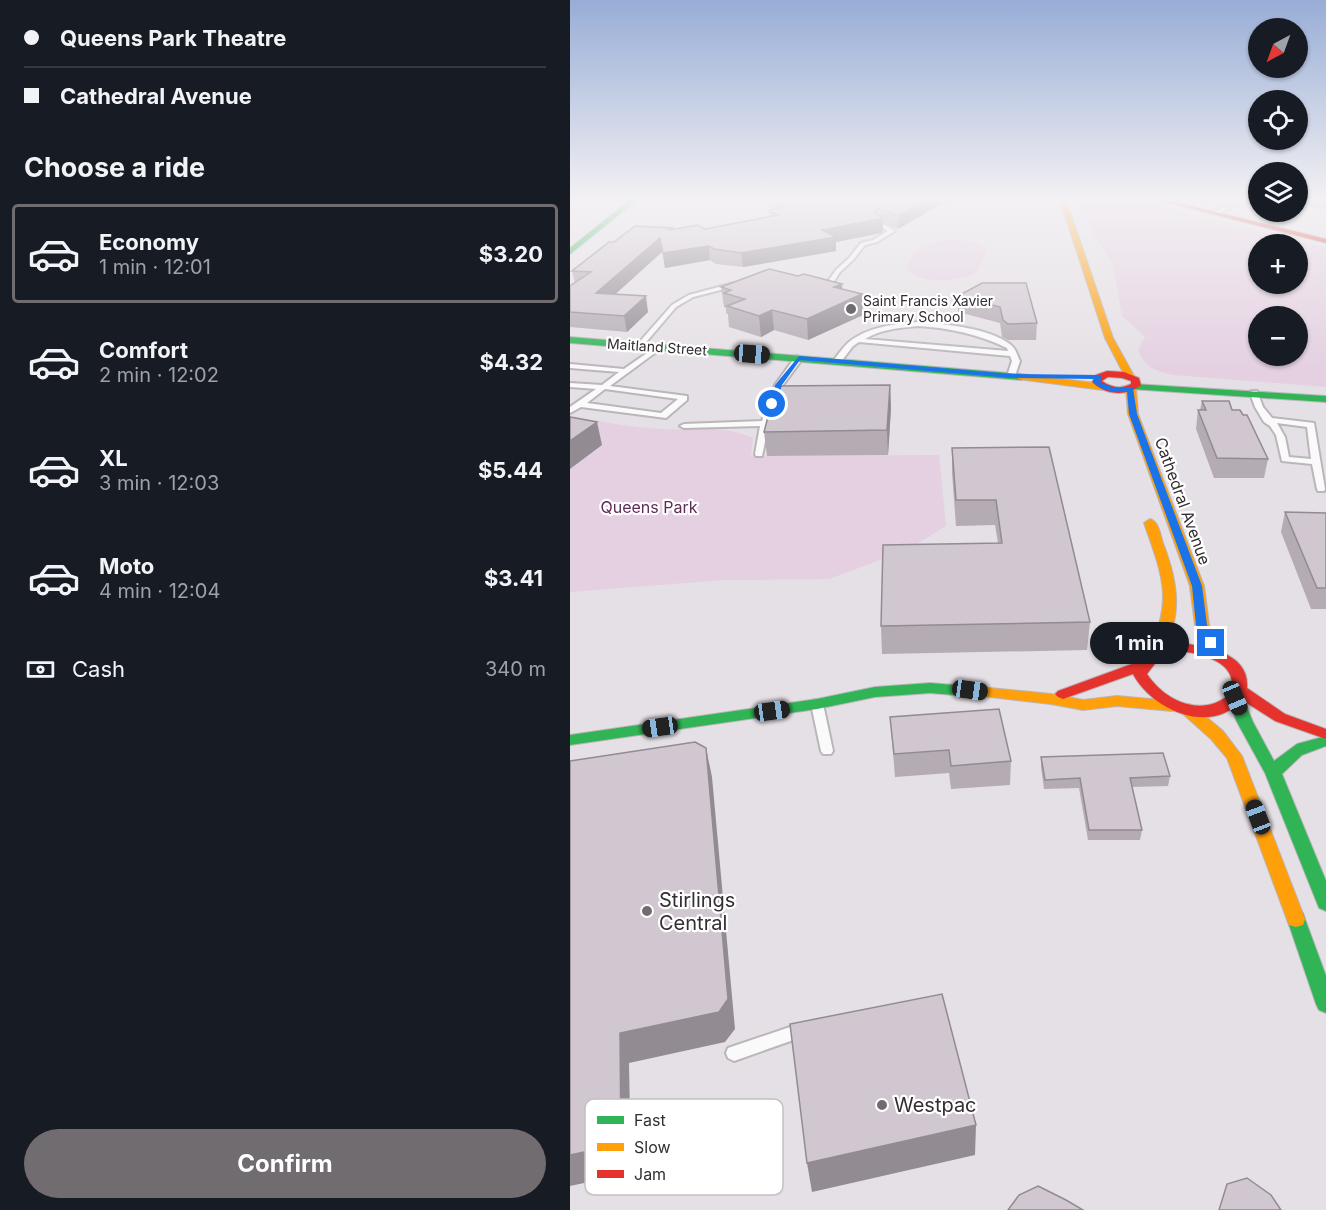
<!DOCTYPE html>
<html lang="en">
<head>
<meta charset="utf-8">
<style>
  :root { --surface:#171b24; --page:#20242c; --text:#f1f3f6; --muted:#9ea1a6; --line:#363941; --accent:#716c70 }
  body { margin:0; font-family:Inter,sans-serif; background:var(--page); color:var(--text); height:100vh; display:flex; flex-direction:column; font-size:22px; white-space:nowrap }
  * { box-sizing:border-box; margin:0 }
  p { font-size:20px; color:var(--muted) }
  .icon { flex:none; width:33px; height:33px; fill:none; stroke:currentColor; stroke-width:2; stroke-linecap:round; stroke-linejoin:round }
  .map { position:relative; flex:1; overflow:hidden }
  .drawer { display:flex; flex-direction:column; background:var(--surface); width:570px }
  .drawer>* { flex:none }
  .hud { display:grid; align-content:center; height:132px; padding:0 24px; background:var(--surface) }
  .needle { width:39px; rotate:221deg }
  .buttons { position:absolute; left:678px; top:18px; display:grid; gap:12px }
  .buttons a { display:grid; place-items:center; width:60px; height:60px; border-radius:50%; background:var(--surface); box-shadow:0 2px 4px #0004; font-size:30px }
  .end { position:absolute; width:27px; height:27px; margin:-14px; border:8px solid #1a73e8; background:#fff; box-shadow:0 0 0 3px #fff }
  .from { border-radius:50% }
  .bubble { position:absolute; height:42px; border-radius:21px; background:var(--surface); box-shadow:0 2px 4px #0004; font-size:20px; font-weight:700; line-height:42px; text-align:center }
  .car { position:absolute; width:18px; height:36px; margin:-18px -9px; border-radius:8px; box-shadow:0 0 4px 2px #0007; background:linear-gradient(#222 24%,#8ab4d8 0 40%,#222 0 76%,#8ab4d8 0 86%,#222 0) }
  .hud b { display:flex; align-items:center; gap:21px; height:57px; font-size:22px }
  .hud b+b { border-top:2px solid var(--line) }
  .hud i { width:15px; height:15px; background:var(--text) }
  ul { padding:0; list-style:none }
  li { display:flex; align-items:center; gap:18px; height:99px; margin:0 12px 9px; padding:0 12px; border:3px solid transparent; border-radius:6px }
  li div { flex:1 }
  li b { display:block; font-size:22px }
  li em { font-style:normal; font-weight:700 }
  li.on { border-color:var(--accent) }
  li>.icon { width:54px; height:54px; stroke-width:1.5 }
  h2 { padding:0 24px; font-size:27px; line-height:72px }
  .pay { display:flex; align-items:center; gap:15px; height:66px; padding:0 24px; font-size:22px }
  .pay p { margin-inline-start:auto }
  .cta { display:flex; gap:12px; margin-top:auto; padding:12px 24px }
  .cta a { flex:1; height:69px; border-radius:36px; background:var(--accent); color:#fff; font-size:24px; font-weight:700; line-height:69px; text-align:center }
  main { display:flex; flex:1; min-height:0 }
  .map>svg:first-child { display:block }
  .green { fill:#e4d0e1; fill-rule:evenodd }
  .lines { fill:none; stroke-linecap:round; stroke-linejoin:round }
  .lane-casing { stroke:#bab6ba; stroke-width:4 }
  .fast-casing { stroke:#bab6ba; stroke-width:2 }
  .slow-casing { stroke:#bab6ba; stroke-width:2 }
  .jam-casing { stroke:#bab6ba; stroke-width:2 }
  .lane { fill:#fbfafb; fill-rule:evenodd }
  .fast { fill:#30b455; fill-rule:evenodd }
  .slow { fill:#ff9f0a; fill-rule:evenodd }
  .jam { fill:#e5322d; fill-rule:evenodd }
  .wall { fill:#b4abb3 }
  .shaded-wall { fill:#928b92 }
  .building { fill:#d1c7d0; stroke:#928b92; stroke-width:1.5 }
  .route { fill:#1a73e8 }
  .poi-dot { fill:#716c70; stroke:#fff; stroke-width:2 }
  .labels { text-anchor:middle; stroke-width:4.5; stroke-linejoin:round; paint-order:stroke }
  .far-poi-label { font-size:14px; fill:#322e31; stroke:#fff; text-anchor:start }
  .far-street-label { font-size:14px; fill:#322e31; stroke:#fff }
  .street-label { font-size:16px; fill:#322e31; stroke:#fff }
  .park-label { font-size:16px; fill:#5f2c59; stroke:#fff }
  .near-poi-label { font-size:20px; fill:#322e31; stroke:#fff; text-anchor:start }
  .key { fill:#fff; stroke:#c2c0c1; stroke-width:1.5 }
  .key-label { font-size:16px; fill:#322e31 }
</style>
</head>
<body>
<main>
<section class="drawer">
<div class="hud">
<b><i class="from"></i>Queens Park Theatre</b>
<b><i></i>Cathedral Avenue</b>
</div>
<h2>Choose a ride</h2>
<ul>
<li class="on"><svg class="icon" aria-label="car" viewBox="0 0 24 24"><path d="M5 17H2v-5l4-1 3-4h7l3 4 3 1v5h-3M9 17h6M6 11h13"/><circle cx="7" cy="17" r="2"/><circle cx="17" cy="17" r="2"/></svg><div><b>Economy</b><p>1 min · 12:01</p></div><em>$3.20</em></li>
<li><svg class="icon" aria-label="car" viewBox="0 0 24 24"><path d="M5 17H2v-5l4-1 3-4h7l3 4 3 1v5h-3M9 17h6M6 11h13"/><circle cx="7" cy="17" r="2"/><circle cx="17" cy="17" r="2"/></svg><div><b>Comfort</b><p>2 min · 12:02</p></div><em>$4.32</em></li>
<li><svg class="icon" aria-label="car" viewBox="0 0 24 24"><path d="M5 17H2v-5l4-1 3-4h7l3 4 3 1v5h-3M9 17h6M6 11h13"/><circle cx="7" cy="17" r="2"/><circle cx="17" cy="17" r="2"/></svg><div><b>XL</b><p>3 min · 12:03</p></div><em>$5.44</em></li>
<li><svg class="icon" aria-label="car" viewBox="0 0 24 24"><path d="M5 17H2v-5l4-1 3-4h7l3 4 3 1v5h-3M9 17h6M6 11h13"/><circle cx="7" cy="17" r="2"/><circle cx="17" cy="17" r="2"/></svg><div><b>Moto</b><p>4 min · 12:04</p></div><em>$3.41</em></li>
</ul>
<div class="pay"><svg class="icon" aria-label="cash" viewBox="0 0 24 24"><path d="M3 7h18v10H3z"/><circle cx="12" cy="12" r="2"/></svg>Cash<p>340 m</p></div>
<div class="cta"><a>Confirm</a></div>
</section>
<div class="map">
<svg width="756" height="1210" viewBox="0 0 756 1210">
  <rect width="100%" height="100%" fill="#e5e0e5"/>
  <path class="green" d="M510 200H567L756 248V387L603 375C586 371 575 368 568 350L575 337 552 316 543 265 516 222ZM728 244V284H688V244ZM688 316H728V356H688Z
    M378 240C392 240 409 240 418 251L406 273C388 282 353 285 337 270 338 249 361 242 378 240Z
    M0 416C30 421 61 428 92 429 123 431 154 424 183 438L181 456 369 455 376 526 337 550 259 579 155 580 0 592V469L31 446 0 439Z"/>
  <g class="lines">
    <g class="lane-casing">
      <path id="lane" d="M657 206 662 207 646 214 641 213Z
        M307 223H311L325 231 307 242 295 245 283 260 270 272 261 286H249V284L257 283 266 270 279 258 291 243 303 240 318 231 307 225Z
        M164 283 166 284V286L123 297 106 307 72 347 66 346 102 305 119 295Z
        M348 322C375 324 420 328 441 345 446 349 447 355 450 361L445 376 441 378 437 376 442 361 440 356 289 342 283 346 270 363 263 361C268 355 273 347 279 342 298 327 324 324 348 322ZM348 326C380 328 408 334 437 348L438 351 295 339C311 329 330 328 348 326Z
        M87 346 93 347 40 386 117 396V400L96 418 11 407 0 413V407L26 389 0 387V383L32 385 49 372 0 368V364L54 369ZM35 389 108 399 91 413 17 403Z
        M226 356 233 358 213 385 199 423 192 456H186L185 454 190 426 114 428 110 426 114 424 192 421 205 385Z
        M681 391H687L693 407 702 418 744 423 755 489 754 491H748L747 489 742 464 712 461 706 435 700 426 694 422 685 407 680 393ZM707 423 737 427 741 459 719 457 715 437Z
        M247 700 251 701 253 704 263 751 261 754H253L251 751 241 704 243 701Z
        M226 1025 232 1027 234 1032 232 1037 164 1061 158 1058 156 1053 158 1048Z"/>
    </g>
    <g class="fast-casing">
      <path id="fast" d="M60 200H67L0 254V248Z
        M0 337 451 374 456 377 451 380 0 343Z
        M564 384 756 396V402L561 389 559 387Z
        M360 683 409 687 414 689 417 692 414 695 409 697 360 693 305 697 247 709 0 745V735L247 699 305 687Z
        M665 693 670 694 673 698 683 722 704 761 727 744 756 736V746L732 755 712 774 756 881V911L749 908 695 773 667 722 657 698 660 694Z
        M726 911 733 913 735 919 756 976V1013L749 1010 746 1004 717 919 719 913Z"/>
    </g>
    <g class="slow-casing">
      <path id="slow" d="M490 200H496L543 338 564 376 562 378H556L535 338Z
        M451 374 533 384 538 387 533 390 448 379V375Z
        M561 386 566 389 568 414 634 586 639 625 656 656 654 659H644L625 625 620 586 558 414 556 389Z
        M580 519C589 522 590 534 593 543 608 582 614 618 590 655L585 656 578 652C604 601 592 574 574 523Z
        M409 687 481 694 513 700 547 696 602 701 607 702 610 706 607 710 602 711 547 706 513 710 481 704 404 695 401 692 404 689Z
        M617 704 622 705 653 731 672 756 735 919 733 925 726 927 719 925 657 758 641 739 612 713 609 709 612 705Z"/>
    </g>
    <g class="jam-casing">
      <path id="jam" d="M587 200H596L756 239V243Z
        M537 371 554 372 569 378 571 385C557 397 535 395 522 382L526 375ZM538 377 552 378 561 381V384C551 389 542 388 532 381Z
        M610 643C636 646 680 653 677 688L715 714 756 729V739L705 721 672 700C640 736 582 710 563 674L493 699 488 697 485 694 488 691 570 661 585 648ZM610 651C633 654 671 663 660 694 632 718 596 702 577 674L590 657Z"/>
    </g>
    <use href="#lane" class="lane"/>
    <use href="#fast" class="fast"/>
    <use href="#slow" class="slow"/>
    <use href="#jam" class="jam"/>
  </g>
  <path class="wall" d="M378 200 328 229 313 223V231L311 233 266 242V251L173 267 146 264 140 260 95 268 92 252 45 294 78 312 57 332 0 327V286L5 283 2 271 44 242 102 228V229H135L200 217 199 210 206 209 205 205Z
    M728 200H756V209L728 204Z
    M228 276 272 289 293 315 238 340 204 330 191 337 159 327 158 314 156 313V308L154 307 151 287Z
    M412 283 467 323 466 340H438L432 337 430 323 388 312V296Z
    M320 385 321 408 318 455 197 456 194 432Z
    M632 401 662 410 673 415 698 459 694 478H644L626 429 628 410H630Z
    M479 447 520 622 517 650 312 654 311 626 428 543 425 525 386 526 382 473V448Z
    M715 512 756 513V609H741L711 532Z
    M320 717 441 761 440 785 381 789 379 773 325 777Z
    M471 757 600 776 598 786 562 787 572 830 570 840H518L509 788 474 789 471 767Z"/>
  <path class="shaded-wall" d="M356 200H378L328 229V216Z
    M307 208V220L313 218V231L311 233 266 242V251L173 267 171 253 252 230 304 212Z
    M90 238 92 252 29 309 26 293Z
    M139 246 140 260 95 268 93 253Z
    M272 284 273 303 292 294 293 315 238 340 237 319 264 287Z
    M76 296 78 312 57 332 54 316Z
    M202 310 204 330 191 337 189 316Z
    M320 385 321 408 318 455 317 430Z
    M27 422 32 445 0 469V441Z
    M136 748 142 777 165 1029 155 1042 59 1063 61 1173 0 1186V1155Z
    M406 1125 405 1155 242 1192 237 1163Z"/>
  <path class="building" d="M234 200H356L328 216 307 208 304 212 313 218 310 219 252 230 266 237 171 253 144 249 139 246 93 253 90 238 26 293 76 296 54 316 0 312V286L21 272 2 271 39 242H44L65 226 102 228 99 230 128 225 135 229 208 215 199 210 212 208 205 205Z
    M199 269 228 276 234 274 272 284 264 287 292 294 237 319 202 310 189 316 157 306 175 299 154 293 161 290 151 287Z
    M412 283H456L467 323 438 324 433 320 430 307 388 296Z
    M320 385 317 430 194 432 206 386Z
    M632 401H659L662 410H670L673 415H677L698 459 647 458 628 410H636Z
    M0 417 27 422 0 441Z
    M479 447 520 622 311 626 313 545 432 543 426 500H386L382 448Z
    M715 512 756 513V588H747Z
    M429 709 441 761 381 766 379 750 324 754 320 717Z
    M125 742 136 748 158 999 149 1012 50 1033 51 1144 0 1155V761Z
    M593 753 600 776 560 778 572 830H519L510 778 475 780 471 757Z
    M372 994 406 1125 237 1163 220 1024Z
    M677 1178 701 1195 711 1210H649L657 1184Z
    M468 1186 496 1200 513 1210H438L449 1195Z"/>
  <linearGradient id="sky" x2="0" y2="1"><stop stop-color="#98add6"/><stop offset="0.54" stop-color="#f3f1f3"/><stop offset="1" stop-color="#f3f1f3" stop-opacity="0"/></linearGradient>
  <rect width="756" height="369" fill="url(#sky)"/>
  <path class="route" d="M229 356 441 374 529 375 532 377 530 382 544 388H563L567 414 632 586 637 625 646 643 645 645H638L626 625 622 586 559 414 557 391C544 392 533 392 523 382L525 379 441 378 230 360 212 385 206 404 199 406 205 385Z"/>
  <g class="poi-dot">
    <circle cx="281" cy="309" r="6"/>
    <circle cx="77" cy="911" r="6"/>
    <circle cx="312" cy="1105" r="6"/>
  </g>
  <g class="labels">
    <g class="far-poi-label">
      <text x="293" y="306">Saint Francis Xavier<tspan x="293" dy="16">Primary School</tspan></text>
    </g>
    <g class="far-street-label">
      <text transform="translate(87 347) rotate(4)" y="5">Maitland Street</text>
    </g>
    <g class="street-label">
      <text transform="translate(613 501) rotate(70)" y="6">Cathedral Avenue</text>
    </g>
    <g class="park-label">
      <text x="79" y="513">Queens Park</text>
    </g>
    <g class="near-poi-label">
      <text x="89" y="907">Stirlings<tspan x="89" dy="23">Central</tspan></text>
      <text x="324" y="1112">Westpac</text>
    </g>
  </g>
  <rect x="15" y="1099" width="198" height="96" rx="9" class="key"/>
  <rect x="27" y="1116" width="27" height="8" fill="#30b455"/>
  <rect x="27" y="1143" width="27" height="8" fill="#ff9f0a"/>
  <rect x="27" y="1170" width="27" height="8" fill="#e5322d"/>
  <g class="key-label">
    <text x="64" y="1126">Fast</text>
    <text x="64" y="1153">Slow</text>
    <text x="64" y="1180">Jam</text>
  </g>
</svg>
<div class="buttons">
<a><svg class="needle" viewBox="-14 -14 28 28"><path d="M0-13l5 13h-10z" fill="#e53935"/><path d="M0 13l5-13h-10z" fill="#9ea1a6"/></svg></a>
<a><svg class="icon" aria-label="locate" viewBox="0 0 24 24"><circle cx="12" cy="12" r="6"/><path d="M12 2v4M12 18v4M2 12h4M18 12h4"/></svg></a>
<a><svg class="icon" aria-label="layers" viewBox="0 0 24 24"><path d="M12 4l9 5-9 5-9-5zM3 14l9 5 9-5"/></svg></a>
<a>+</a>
<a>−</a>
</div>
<i class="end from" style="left:202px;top:404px"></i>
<i class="end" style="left:641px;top:643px"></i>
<div class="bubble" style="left:520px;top:622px;width:99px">1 min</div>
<i class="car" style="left:182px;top:354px;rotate:94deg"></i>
<i class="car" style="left:400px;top:690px;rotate:98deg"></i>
<i class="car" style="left:665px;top:698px;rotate:157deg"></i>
<i class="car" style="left:202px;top:711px;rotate:82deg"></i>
<i class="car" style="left:90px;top:727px;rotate:262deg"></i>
<i class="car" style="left:688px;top:817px;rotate:339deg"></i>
</div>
</main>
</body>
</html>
